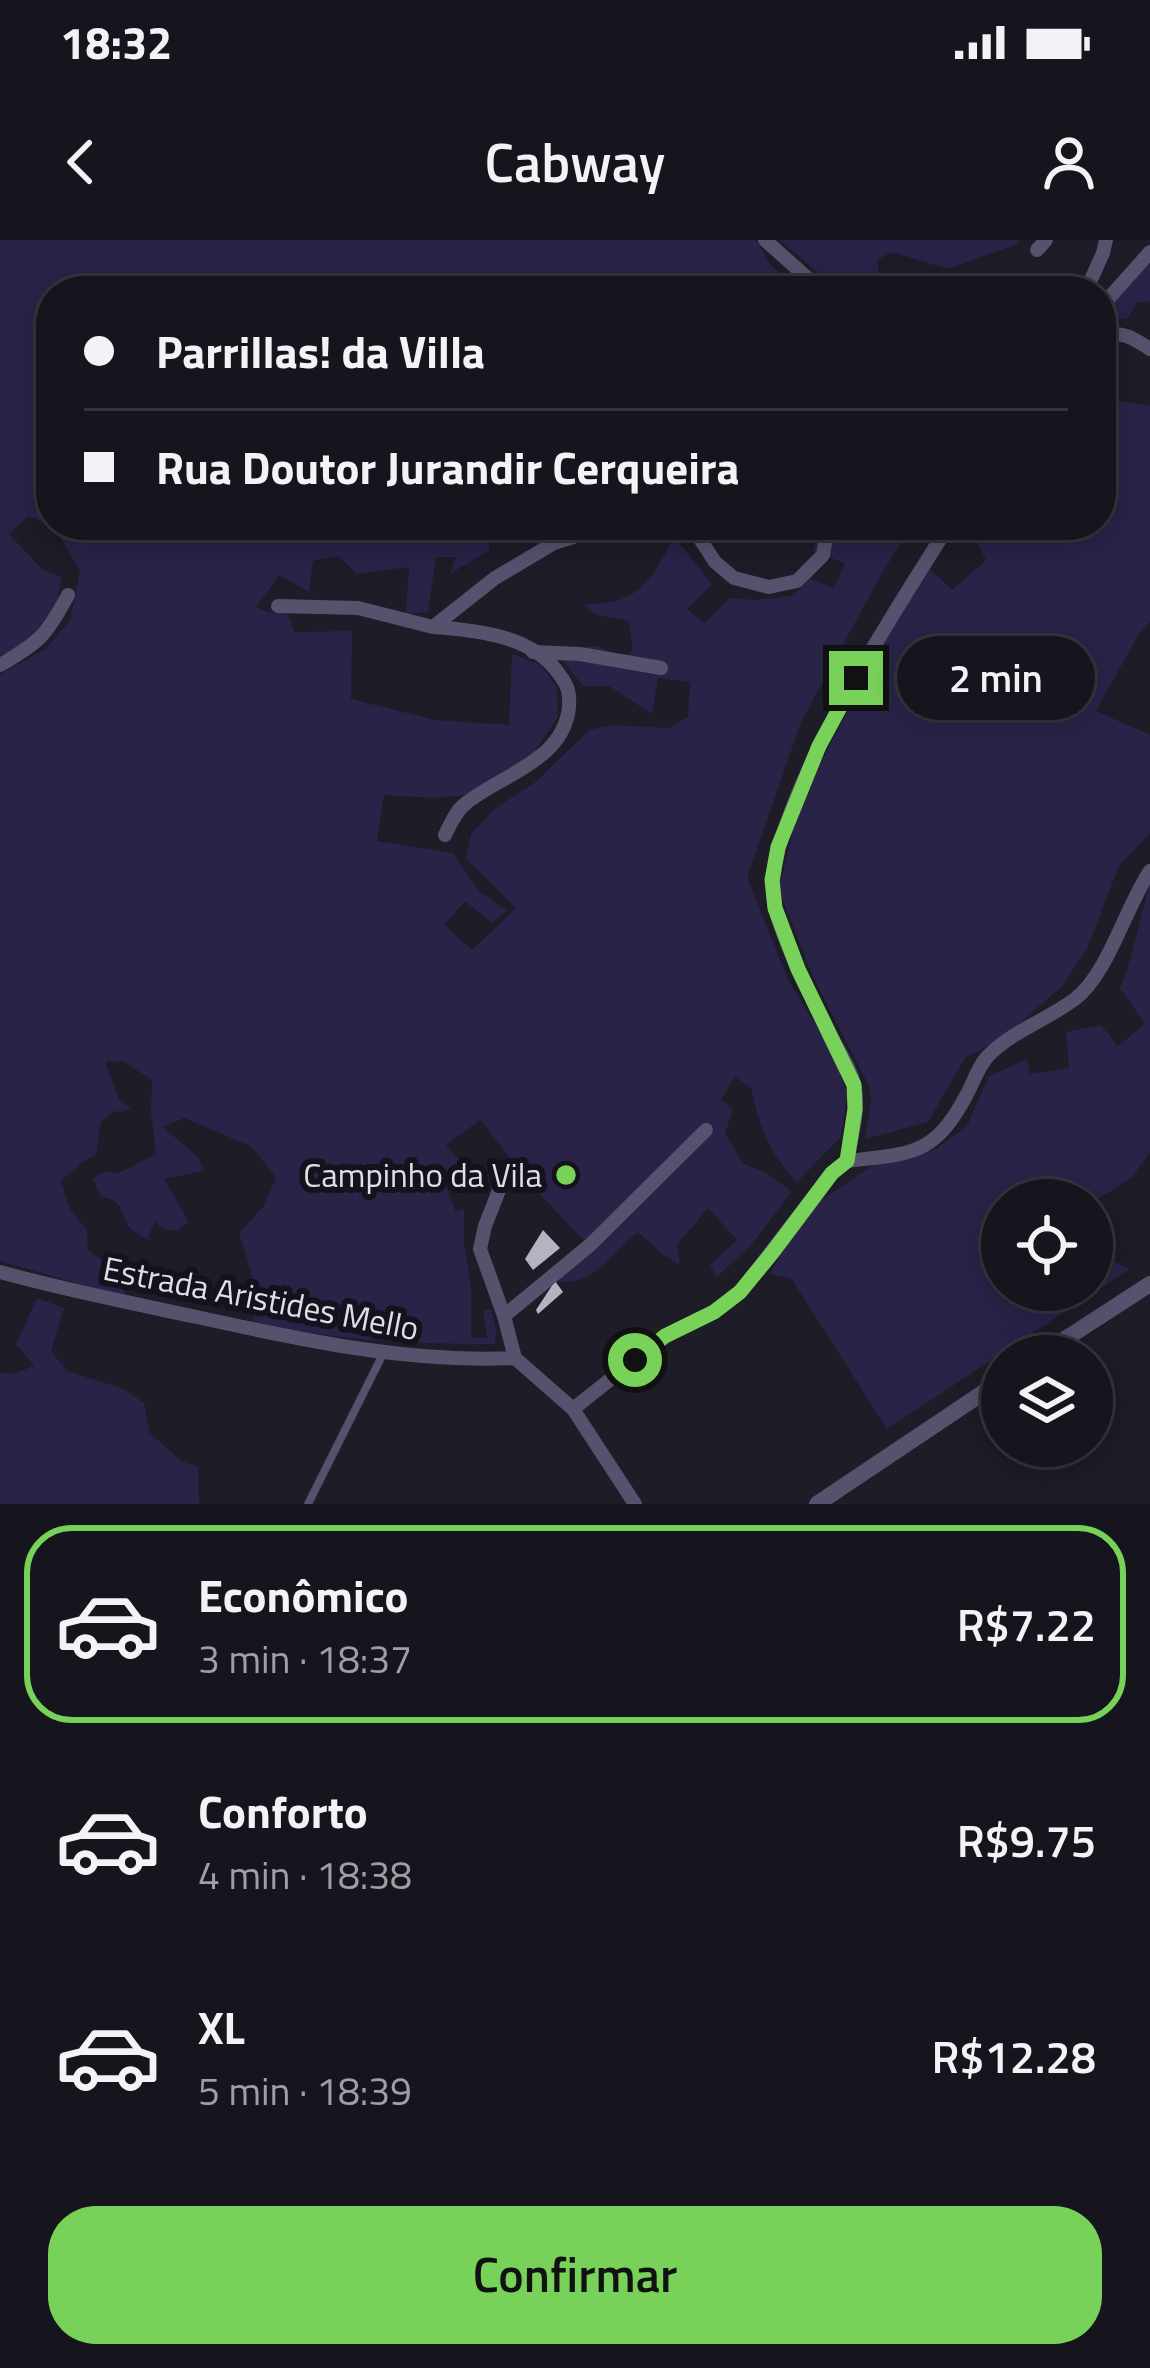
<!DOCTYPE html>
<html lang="pt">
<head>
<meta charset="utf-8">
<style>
  :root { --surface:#16151d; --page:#1f1e26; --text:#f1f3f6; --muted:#9e9fa4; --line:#35343b; --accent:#78d158 }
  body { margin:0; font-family:"Titillium Web",sans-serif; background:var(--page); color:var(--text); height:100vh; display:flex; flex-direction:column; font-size:45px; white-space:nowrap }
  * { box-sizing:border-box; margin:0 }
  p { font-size:39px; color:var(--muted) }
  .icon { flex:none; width:66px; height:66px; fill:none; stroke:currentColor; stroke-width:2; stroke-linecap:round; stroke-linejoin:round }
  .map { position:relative; height:1264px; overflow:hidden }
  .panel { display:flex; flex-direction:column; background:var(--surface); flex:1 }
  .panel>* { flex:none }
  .top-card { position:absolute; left:36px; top:36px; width:1080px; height:264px; border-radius:48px; box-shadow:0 6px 30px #0003,0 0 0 3px var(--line); display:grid; align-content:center; height:264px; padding:0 48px; background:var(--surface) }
  .fabs { position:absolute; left:981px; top:939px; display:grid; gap:24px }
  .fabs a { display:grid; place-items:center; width:132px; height:132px; border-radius:50%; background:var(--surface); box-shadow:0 6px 30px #0003,0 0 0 3px var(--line); font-size:60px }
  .end { position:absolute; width:54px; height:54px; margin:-27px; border:15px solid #78d158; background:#111; box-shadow:0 0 0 6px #111 }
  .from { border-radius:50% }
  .bubble { position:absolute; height:84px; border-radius:42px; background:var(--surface); box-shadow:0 6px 30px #0003,0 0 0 3px var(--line); font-size:39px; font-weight:600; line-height:84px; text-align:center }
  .top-card b { display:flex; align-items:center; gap:42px; height:114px; font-size:45px }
  .top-card b+b { border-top:3px solid var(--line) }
  .top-card i { width:30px; height:30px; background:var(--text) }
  ul { padding:21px 0 0; list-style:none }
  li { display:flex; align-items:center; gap:36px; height:198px; margin:0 24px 18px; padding:0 24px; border:6px solid transparent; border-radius:48px }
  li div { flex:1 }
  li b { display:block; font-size:45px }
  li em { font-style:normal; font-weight:600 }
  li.current { border-color:var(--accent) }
  li>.icon { width:108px; height:108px; stroke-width:1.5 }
  .cta { display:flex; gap:24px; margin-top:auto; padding:24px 48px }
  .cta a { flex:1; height:138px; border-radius:48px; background:var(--accent); color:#111; font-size:48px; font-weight:600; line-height:138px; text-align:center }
  .status { display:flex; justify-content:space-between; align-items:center; height:84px; padding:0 60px; background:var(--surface); direction:ltr }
  .status svg { height:33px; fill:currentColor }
  header { display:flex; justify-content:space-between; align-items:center; height:156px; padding:0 48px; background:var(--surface); font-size:54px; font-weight:600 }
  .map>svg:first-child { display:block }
  .green { fill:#292348 }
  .building { fill:#b4b3c2 }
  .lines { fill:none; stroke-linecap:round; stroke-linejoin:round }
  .service { stroke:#55526e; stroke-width:8 }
  .minor { stroke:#55526e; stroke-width:14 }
  .tertiary { stroke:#55526e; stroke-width:16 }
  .route { stroke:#78d158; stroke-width:15 }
  .poi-dot { fill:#78d158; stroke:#14131d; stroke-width:4.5 }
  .labels { text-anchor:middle; stroke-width:12; stroke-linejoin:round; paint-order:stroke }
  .poi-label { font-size:33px; fill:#e0dfe7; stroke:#14131d; text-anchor:end }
  .street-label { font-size:33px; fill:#e0dfe7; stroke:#14131d }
</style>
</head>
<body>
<div class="status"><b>18:32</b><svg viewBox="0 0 49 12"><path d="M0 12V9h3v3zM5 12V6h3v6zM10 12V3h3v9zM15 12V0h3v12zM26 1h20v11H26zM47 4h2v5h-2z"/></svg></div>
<header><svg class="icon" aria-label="back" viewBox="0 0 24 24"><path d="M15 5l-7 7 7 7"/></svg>Cabway<svg class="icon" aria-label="person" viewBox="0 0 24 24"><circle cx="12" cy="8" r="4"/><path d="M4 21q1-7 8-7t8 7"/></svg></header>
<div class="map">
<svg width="1150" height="1264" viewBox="0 0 1150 1264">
  <rect width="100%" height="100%" fill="#1d1c27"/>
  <path class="green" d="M0 0H756L771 26 806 51H51V285H492L489 310 450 334 456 317H436L428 372 406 374 409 327 356 334 339 316 313 321 309 352 279 335 256 367 265 371 288 374 294 392 352 391 351 459 435 480 509 485 512 414 541 425 557 448 558 477 533 514 465 555 434 558 384 555 377 601 453 613 478 650 507 671 492 683 465 661 444 685 472 710 516 668 466 618 471 594 496 568 537 541 589 490 613 485 669 488 688 477 690 442 658 438 652 474 609 446H583L554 409 598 406 625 420 633 409 629 381 596 375 584 364C642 364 647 342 675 298L712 344 687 369 704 383 730 358 756 360 792 356 810 339 834 348 845 323 813 312 818 285H912L882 333 801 482 747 638 789 742 832 811 847 854 841 897 797 942C767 911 761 889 751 848L735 837 721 859 733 870 725 893 742 923 767 933 792 952 750 1006 717 1037 710 1025 737 1000 708 968 677 1005 680 1025 661 1013 638 992C612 1012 594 1047 558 1041L586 1003 537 951 480 880 446 905 475 939 465 943 455 936 446 945 456 972 464 969V1003L471 1049V1098H487L483 1069 491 1070 496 1089 495 1104C415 1104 331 1101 253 1081L256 1049 239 993 264 966 276 938 251 906 184 878 163 887 199 918 204 931 164 939 189 982 177 991 165 989 155 982 147 999C146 999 132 990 131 989 119 975 126 960 101 957L93 939 103 932 119 933 156 914 151 873 152 840 124 822 105 821 119 859 131 869 114 872 101 882 96 915 84 921 61 941 69 968 87 990 88 1010 122 1036 125 1057 0 1021V434L46 409 70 380 80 331 54 286 28 276 9 294 43 330 62 337C51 391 48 392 0 416Z
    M780 0H1020L1015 5 948 29 892 12 878 19V51H839Z
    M1150 19V61L1137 63 1127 79 1101 78Z
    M1101 158 1150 166V382L1140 392 1096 471 1150 495V593L1119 626 1087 709 1062 746 1004 797 965 818 928 882 865 899 871 860 869 846 812 735 779 650 793 590 822 520 925 324 952 350 986 320 968 285H1013L1015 289 1023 285H1101V249L1114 224 1101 209Z
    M1150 643V912L1132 937 1100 958 1073 949 1053 960H1002V1050H1092V1024L1116 1022 1130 1029 887 1189 791 1038 770 1034 802 973 872 926 936 909 967 886 989 836 1027 819 1030 834 1069 828 1066 792 1101 785 1118 806 1145 784 1120 748 1127 731Z
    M37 1058 64 1068 51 1111 67 1131 124 1149 144 1163 150 1193 181 1221 198 1227 199 1264H0V1132L11 1134 35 1126 16 1105Z"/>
  <path class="building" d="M543 990 560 1008 533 1030 525 1019Z
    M555 1041 563 1052 538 1074 536 1070Z"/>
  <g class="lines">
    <path class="service" d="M308 1264 383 1114"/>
    <path class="minor" d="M765 0 822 51
      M1037 10 1046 0
      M1086 51 1103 13 1106 0
      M1101 67 1150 12
      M1101 98C1120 89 1133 98 1150 109
      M691 285 715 322 734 338 769 347 797 341 823 315 828 285
      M278 366 358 368 433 387 495 338 554 303 611 285
      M433 387C475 390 532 395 559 434 568 446 570 452 569 467 564 521 500 535 465 564 455 572 450 585 445 595
      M533 412 580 414 661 428
      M0 425C40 402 46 396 68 355
      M847 921C851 898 859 871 855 848 852 831 840 813 832 798 812 757 789 716 776 672 750 588 902 361 949 285
      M847 921C911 913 934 917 967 854 974 841 979 824 990 814 1015 790 1048 779 1075 759 1108 734 1126 666 1150 631
      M505 935 485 986 480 1009 504 1076 515 1118 573 1169 635 1264
      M0 1032C65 1050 131 1063 197 1077 301 1100 408 1123 515 1118
      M504 1076 590 1005 706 890
      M573 1169 665 1096 714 1072 740 1052 832 933 847 921"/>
    <path class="tertiary" d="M1039 1116 1150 1044
      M817 1264 1002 1140"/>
  </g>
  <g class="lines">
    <path class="route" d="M635 1120 665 1096 714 1072 740 1052 772 1013 832 933 847 921 855 869 854 845 798 729 775 668 772 640 778 607 819 506 856 438"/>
  </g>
  <circle class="poi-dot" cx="566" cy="935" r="12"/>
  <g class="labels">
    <g class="poi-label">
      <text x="542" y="947">Campinho da Vila</text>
    </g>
    <g class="street-label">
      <text transform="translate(261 1058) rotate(11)" y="12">Estrada Aristides Mello</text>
    </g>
  </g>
</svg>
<div class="fabs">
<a><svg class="icon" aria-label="locate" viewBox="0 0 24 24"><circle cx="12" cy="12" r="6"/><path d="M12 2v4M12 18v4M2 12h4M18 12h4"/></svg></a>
<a><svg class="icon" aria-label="layers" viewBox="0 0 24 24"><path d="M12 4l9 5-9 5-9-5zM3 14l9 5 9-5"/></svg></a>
</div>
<i class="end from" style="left:635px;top:1120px"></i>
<i class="end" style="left:856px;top:438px"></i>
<div class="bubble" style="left:897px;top:396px;width:198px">2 min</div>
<div class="top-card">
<b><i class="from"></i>Parrillas! da Villa</b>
<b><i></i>Rua Doutor Jurandir Cerqueira</b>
</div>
</div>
<section class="panel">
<ul>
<li class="current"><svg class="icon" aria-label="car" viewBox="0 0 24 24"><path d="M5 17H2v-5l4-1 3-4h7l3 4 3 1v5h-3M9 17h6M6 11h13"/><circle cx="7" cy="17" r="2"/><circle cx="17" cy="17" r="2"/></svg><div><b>Econômico</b><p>3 min · 18:37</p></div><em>R$7.22</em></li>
<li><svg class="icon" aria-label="car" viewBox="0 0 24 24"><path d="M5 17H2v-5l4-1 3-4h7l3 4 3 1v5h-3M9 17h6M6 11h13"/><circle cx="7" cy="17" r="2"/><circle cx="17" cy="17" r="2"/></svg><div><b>Conforto</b><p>4 min · 18:38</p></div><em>R$9.75</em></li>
<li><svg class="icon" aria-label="car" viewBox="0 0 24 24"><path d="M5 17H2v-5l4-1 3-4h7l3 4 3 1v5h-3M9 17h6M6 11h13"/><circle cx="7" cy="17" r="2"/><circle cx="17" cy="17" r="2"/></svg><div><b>XL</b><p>5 min · 18:39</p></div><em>R$12.28</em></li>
</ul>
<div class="cta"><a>Confirmar</a></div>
</section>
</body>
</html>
